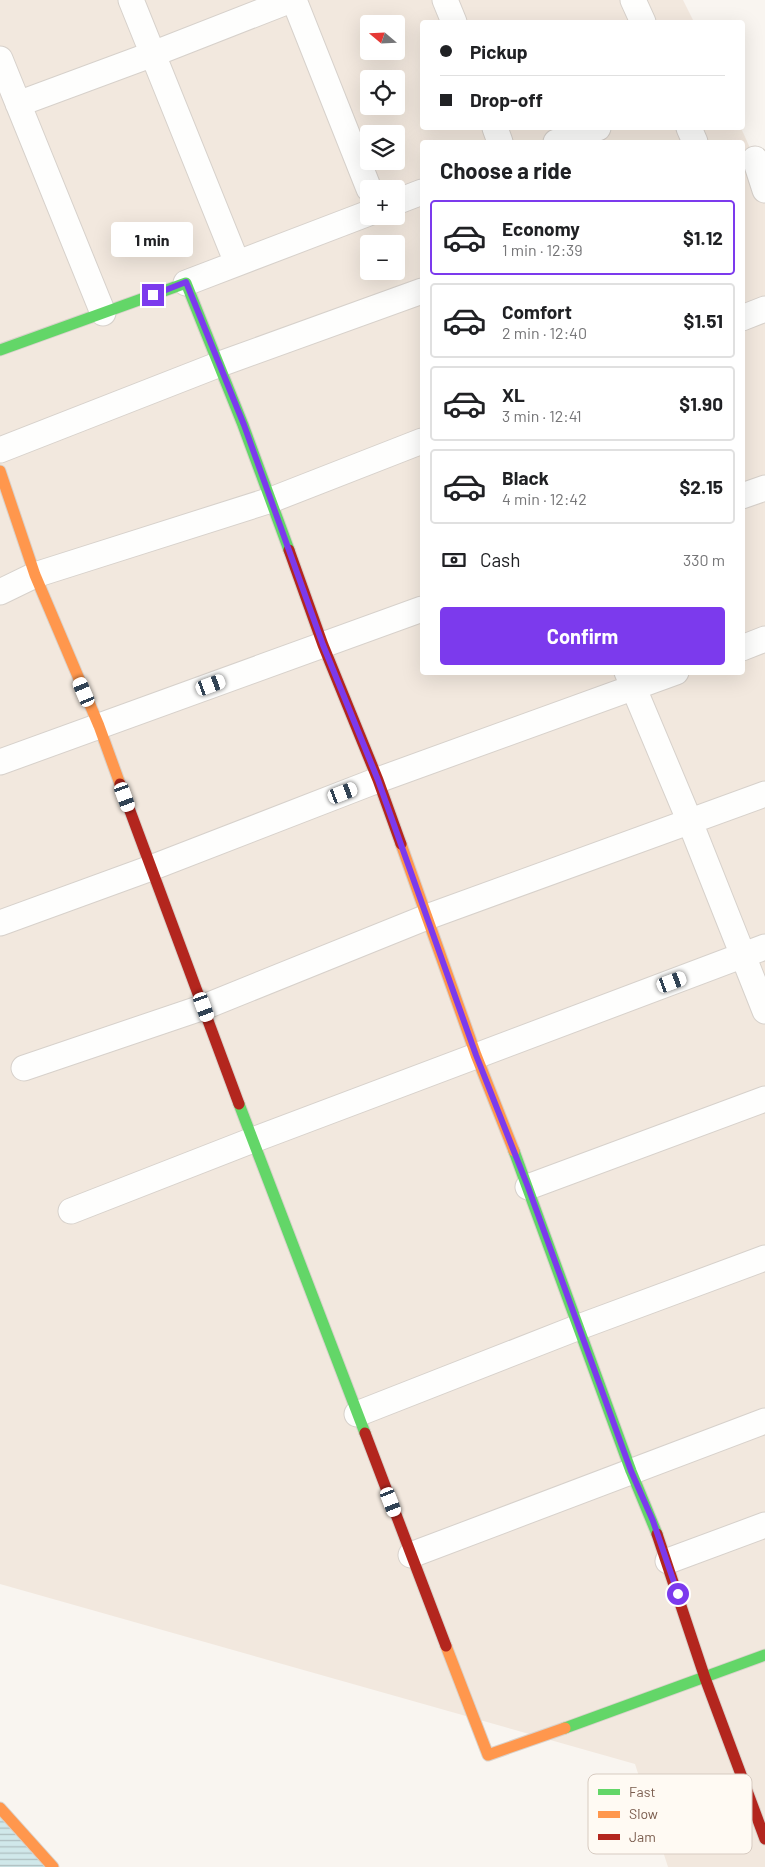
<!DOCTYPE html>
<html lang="en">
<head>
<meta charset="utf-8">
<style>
  :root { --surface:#fff; --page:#f6f6f6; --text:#202124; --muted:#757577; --line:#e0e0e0; --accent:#7c3aed }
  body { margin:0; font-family:Barlow,sans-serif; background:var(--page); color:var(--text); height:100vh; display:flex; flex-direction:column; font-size:19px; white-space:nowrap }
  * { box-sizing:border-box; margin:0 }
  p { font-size:16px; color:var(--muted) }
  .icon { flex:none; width:28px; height:28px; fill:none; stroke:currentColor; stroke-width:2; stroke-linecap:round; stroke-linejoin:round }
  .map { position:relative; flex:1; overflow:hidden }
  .sheet { position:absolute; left:420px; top:140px; width:325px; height:535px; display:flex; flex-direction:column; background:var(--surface); border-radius:5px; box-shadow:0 5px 20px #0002 }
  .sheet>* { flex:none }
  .hud { position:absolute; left:420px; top:20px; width:325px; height:110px; border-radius:5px; box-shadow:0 5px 20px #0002; display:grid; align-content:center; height:110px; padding:0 20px; background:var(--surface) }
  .needle { width:32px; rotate:289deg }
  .controls { position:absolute; left:360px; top:15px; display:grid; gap:10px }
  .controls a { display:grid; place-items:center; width:45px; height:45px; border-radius:5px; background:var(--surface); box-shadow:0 5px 20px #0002; font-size:25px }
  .end { position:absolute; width:22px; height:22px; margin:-11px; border:6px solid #7c3aed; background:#fff; box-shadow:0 0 0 2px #fff }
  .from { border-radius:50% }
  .bubble { position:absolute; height:35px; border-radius:5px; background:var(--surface); box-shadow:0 5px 20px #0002; font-size:16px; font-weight:700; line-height:35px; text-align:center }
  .car { position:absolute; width:15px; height:30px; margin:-15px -8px; border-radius:6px; box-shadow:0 0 4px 1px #0007; background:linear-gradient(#fff 24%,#345 0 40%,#fff 0 76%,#345 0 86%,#fff 0) }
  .hud b { display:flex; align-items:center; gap:18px; height:48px; font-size:19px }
  .hud b+b { border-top:1px solid var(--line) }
  .hud i { width:12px; height:12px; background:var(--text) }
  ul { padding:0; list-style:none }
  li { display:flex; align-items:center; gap:15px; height:75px; margin:0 10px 8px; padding:0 10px; border:2px solid var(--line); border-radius:5px }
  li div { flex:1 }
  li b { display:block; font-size:19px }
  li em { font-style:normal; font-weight:700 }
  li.current { border-color:var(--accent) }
  li>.icon { width:45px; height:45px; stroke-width:1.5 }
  h2 { padding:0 20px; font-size:22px; line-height:60px }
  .pay { display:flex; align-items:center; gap:12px; height:55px; padding:0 20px; font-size:19px }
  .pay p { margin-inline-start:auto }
  .button { display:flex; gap:10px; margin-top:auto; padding:10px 20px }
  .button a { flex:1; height:58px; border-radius:5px; background:var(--accent); color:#fff; font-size:20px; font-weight:700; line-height:58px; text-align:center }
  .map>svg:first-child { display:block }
  .residential { fill:#f2e8de; fill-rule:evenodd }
  .water { fill:url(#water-rules) }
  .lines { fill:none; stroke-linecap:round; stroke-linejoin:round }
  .street-casing { stroke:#d7d1cb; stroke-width:27 }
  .fast-casing { stroke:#d9d2cb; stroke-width:13 }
  .slow-casing { stroke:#d9d2cb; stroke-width:13 }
  .jam-casing { stroke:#d9d2cb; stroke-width:13 }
  .street { stroke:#fefefd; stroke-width:25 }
  .fast { stroke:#63d668; stroke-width:11 }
  .slow { stroke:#ff974d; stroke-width:11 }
  .jam { stroke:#b3261e; stroke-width:11 }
  .route { stroke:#7c3aed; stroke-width:6 }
  .key { fill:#fffaf3; stroke:#d7cbc1; stroke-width:1 }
  .key-label { font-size:14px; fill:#7a5c4d }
</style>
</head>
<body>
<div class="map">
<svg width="765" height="1867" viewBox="0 0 765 1867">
  <defs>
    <pattern id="water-rules" width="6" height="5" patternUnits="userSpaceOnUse" patternTransform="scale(1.25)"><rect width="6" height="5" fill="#d0e8ea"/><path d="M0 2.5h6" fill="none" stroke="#aebfc0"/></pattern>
  </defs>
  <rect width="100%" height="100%" fill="#f9f5f0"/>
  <path class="residential" d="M0 0H683L694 22H422V128H741L755 159 765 155V1867H668L635 1764 0 1584ZM369 24H396V51H369ZM369 79H396V106H369ZM369 134H396V161H369ZM422 142H742V672H422ZM369 189H396V216H369ZM369 244H396V271H369Z"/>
  <path class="water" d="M0 1808 53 1867H0Z"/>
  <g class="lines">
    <g class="street-casing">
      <path id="street" d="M131 0 237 263
        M294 0 369 189
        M445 0 454 22
        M633 0 643 22
        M0 59 103 313
        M18 104 153 54 291 0
        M495 128 500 142
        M689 128 695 142
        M556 142 598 128
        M755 159 765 190
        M396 202 422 192
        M186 283 369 213
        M742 318 765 309
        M0 450 220 364 422 291
        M742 496 765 488
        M0 592 35 575 271 500 422 441
        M742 648 765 639
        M627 672 690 822 765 1011
        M0 762 422 609
        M0 923 151 868 378 780 676 672
        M24 1068 204 1007 427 917 765 794
        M528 1187 765 1099
        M71 1211 253 1140 765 947
        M357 1414 579 1327 765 1258
        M411 1555 765 1421
        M668 1561 765 1525"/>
    </g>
    <g class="fast-casing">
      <path id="fast" d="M0 350 186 283 243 425 289 550
        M239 1104 365 1433
        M514 1151 631 1471 657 1534
        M565 1728 765 1655"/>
    </g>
    <g class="slow-casing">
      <path id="slow" d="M0 471 35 575 99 726 120 784
        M401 844 476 1055 514 1151
        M446 1646 488 1755 565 1728
        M0 1808 53 1867"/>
    </g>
    <g class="jam-casing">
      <path id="jam" d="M289 550 323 645 378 780 401 844
        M120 784 239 1104
        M365 1433 446 1646
        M657 1534 705 1678 765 1839"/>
    </g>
    <use href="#street" class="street"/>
    <use href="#fast" class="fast"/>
    <use href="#slow" class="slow"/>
    <use href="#jam" class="jam"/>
  </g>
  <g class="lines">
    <path class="route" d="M153 295 186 282 244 425 323 645 378 780 476 1055 528 1187 631 1471 653 1521 678 1594"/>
  </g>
  <rect x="588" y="1774" width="164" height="80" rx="8" class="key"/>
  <rect x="598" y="1789" width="22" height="6" fill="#63d668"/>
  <rect x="598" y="1811" width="22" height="7" fill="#ff974d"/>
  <rect x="598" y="1834" width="22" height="6" fill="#b3261e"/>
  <g class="key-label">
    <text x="629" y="1797">Fast</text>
    <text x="629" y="1819">Slow</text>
    <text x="629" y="1842">Jam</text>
  </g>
</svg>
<div class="controls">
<a><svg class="needle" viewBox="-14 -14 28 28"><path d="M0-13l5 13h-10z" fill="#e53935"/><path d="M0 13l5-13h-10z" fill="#757577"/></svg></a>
<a><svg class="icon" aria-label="locate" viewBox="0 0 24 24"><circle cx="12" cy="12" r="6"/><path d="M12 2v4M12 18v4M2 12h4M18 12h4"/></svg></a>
<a><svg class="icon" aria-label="layers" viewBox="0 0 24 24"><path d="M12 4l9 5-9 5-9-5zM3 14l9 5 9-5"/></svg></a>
<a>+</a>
<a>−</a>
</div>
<i class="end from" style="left:678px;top:1594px"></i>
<i class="end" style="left:153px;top:295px"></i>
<div class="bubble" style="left:111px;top:222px;width:82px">1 min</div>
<i class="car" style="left:211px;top:685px;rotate:70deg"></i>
<i class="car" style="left:84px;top:692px;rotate:337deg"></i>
<i class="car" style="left:343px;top:793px;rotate:69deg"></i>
<i class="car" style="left:125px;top:797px;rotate:160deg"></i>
<i class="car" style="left:672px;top:982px;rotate:70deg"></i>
<i class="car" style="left:204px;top:1007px;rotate:160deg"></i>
<i class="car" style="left:391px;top:1502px;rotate:159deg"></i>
<div class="hud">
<b><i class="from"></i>Pickup</b>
<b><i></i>Drop-off</b>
</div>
<section class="sheet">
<h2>Choose a ride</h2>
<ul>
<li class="current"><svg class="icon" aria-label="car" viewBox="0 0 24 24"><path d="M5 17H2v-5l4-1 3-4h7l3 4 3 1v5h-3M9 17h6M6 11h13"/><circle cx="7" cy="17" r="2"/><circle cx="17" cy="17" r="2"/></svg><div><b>Economy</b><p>1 min · 12:39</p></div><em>$1.12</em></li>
<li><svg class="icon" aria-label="car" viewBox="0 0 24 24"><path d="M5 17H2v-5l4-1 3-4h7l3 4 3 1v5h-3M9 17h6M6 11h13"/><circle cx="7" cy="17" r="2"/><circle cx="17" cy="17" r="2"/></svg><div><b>Comfort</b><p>2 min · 12:40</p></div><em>$1.51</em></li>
<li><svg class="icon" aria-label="car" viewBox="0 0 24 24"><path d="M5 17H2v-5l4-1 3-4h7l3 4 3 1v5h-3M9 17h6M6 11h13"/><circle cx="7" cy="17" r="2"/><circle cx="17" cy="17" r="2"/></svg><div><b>XL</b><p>3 min · 12:41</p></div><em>$1.90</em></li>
<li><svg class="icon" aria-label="car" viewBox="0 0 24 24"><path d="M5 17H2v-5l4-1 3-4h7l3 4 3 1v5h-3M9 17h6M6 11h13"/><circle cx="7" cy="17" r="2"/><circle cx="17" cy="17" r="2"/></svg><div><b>Black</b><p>4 min · 12:42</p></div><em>$2.15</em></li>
</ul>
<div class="pay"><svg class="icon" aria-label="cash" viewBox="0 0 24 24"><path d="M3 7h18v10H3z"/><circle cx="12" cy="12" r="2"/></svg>Cash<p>330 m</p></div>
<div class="button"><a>Confirm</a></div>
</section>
</div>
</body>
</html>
